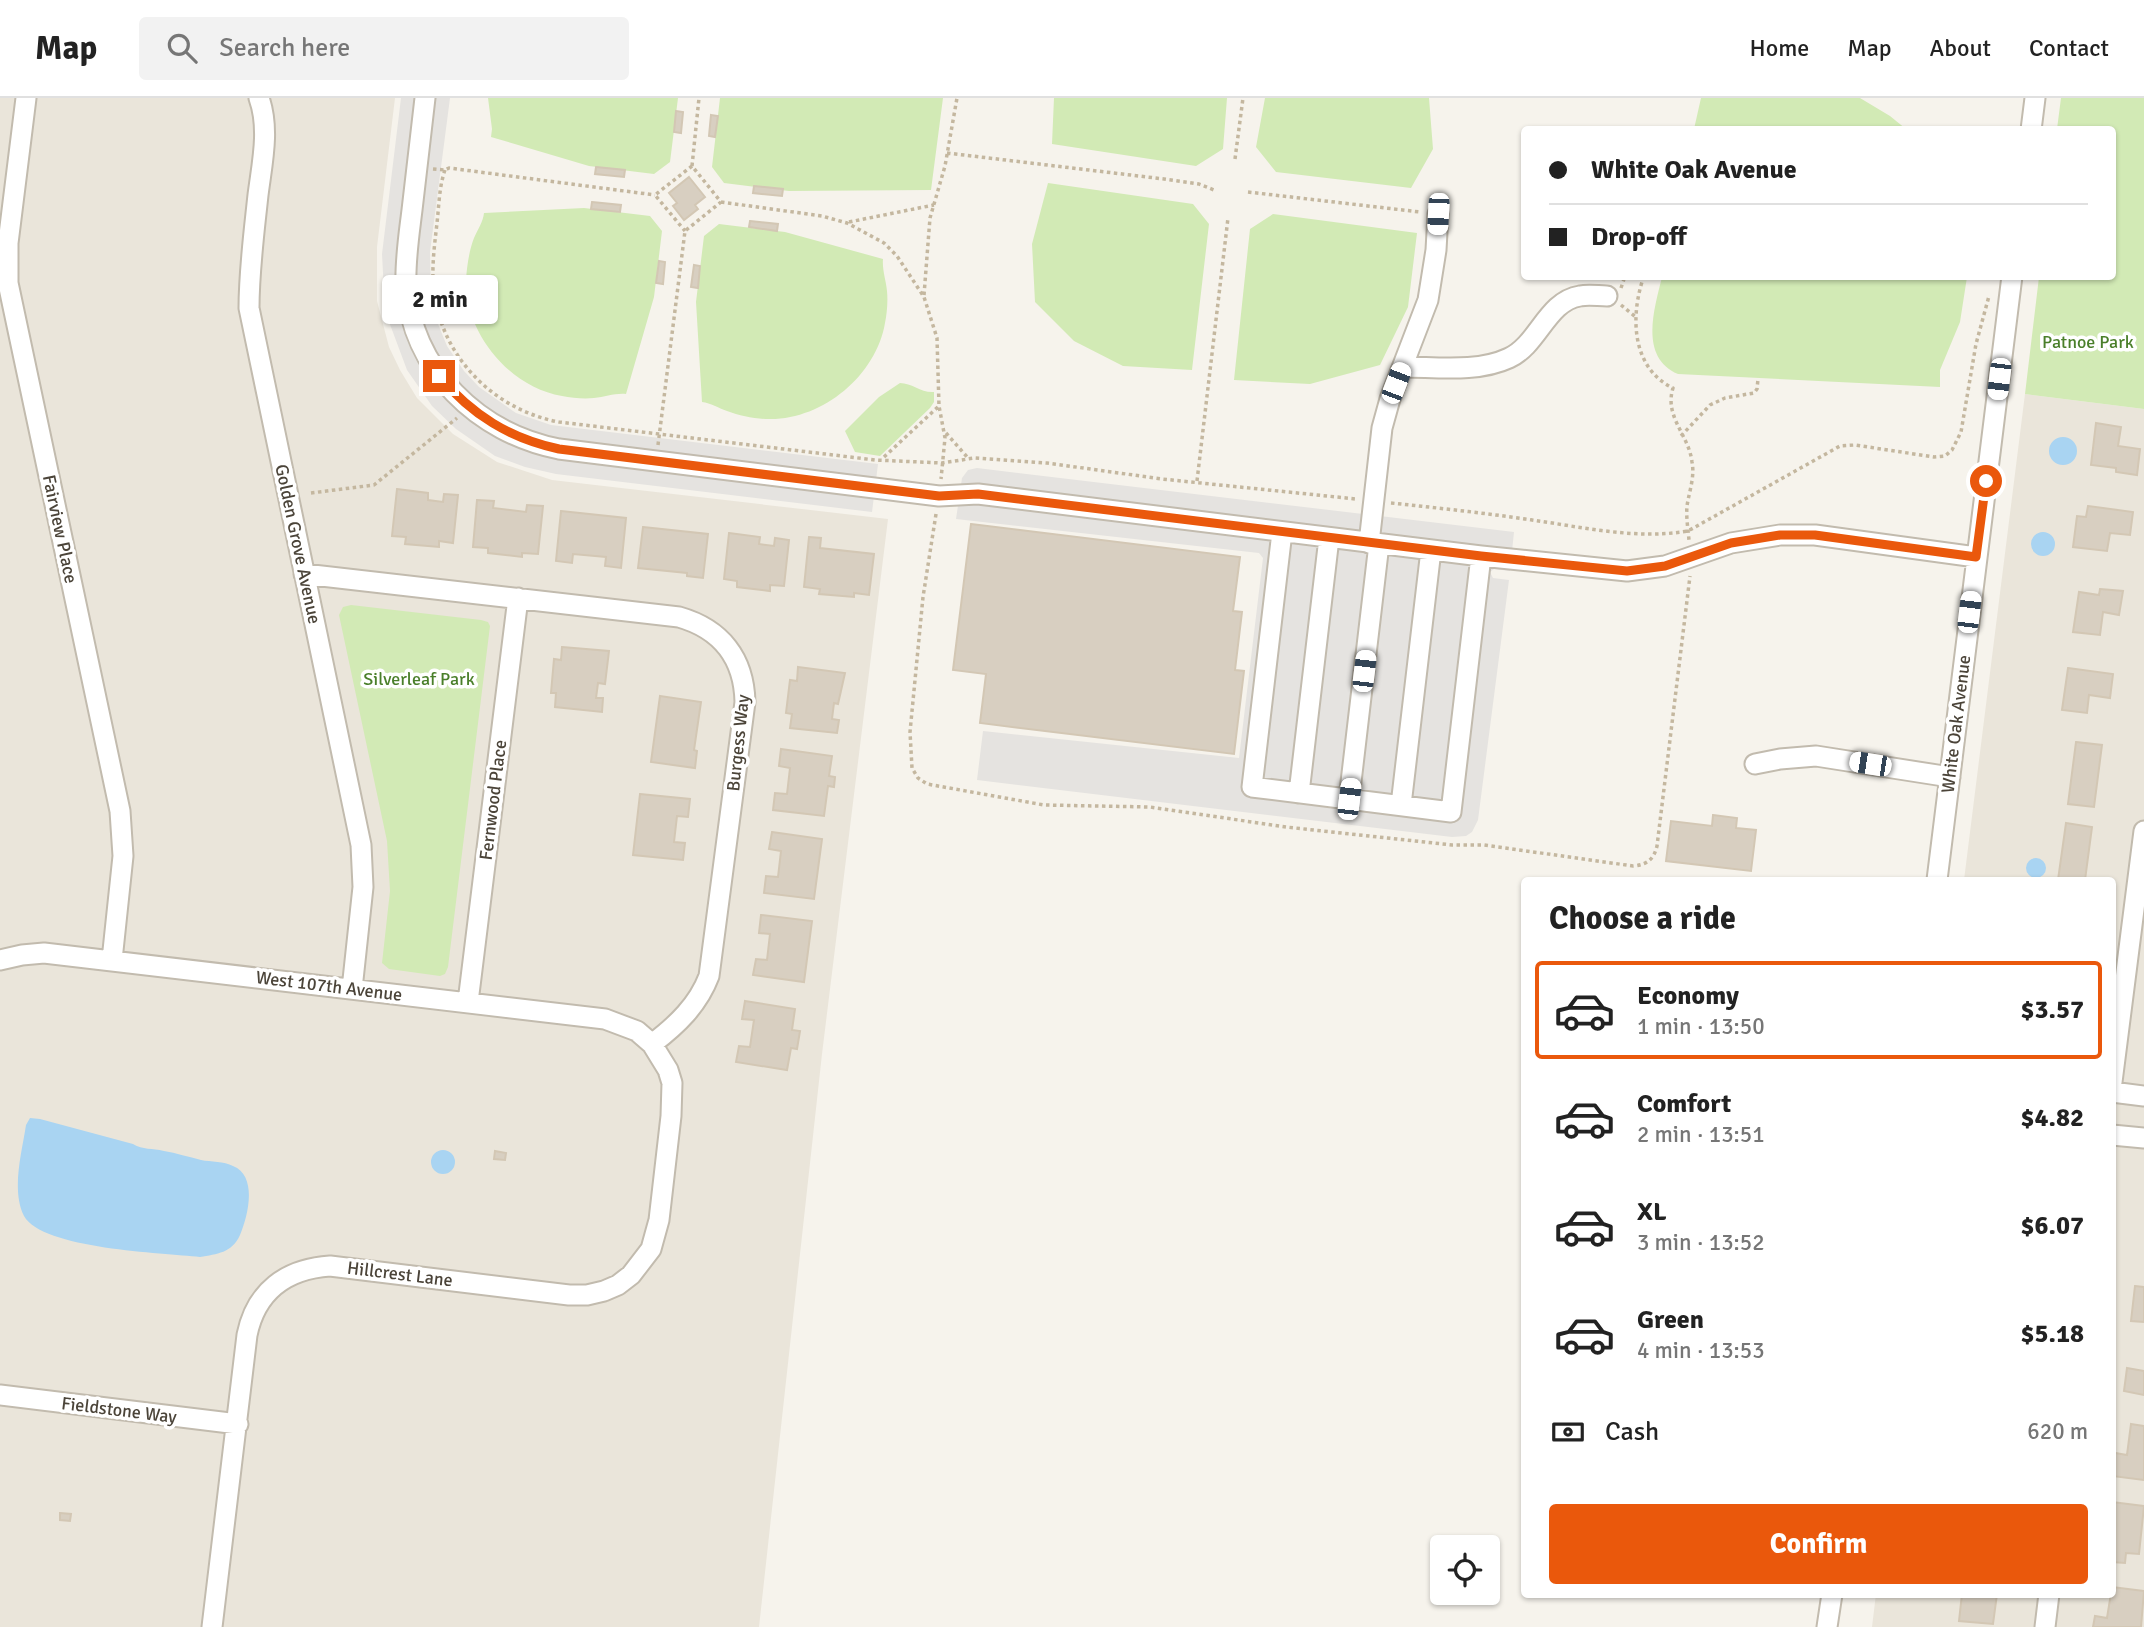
<!DOCTYPE html>
<html lang="en">
<head>
<meta charset="utf-8">
<style>
  :root { --surface:#fff; --page:#f2f2f2; --text:#222; --muted:#767676; --line:#e0e0e0; --accent:#ea580c }
  body { margin:0; font-family:Signika,sans-serif; background:var(--page); color:var(--text); height:100vh; display:flex; flex-direction:column; font-size:26px; white-space:nowrap }
  * { box-sizing:border-box; margin:0 }
  p { font-size:23px; color:var(--muted) }
  .icon { flex:none; width:38px; height:38px; fill:none; stroke:currentColor; stroke-width:2; stroke-linecap:round; stroke-linejoin:round }
  .map { position:relative; flex:1; overflow:hidden }
  .side { position:absolute; left:1521px; top:779px; width:595px; height:721px; display:flex; flex-direction:column; background:var(--surface); border-radius:7px; box-shadow:0 2px 5px #0004 }
  .side>* { flex:none }
  .top-card { position:absolute; left:1521px; top:28px; width:595px; height:154px; border-radius:7px; box-shadow:0 2px 5px #0004; display:grid; align-content:center; height:154px; padding:0 28px; background:var(--surface) }
  .controls { position:absolute; left:1430px; top:1437px; display:grid; gap:14px }
  .controls a { display:grid; place-items:center; width:70px; height:70px; border-radius:7px; background:var(--surface); box-shadow:0 2px 5px #0004; font-size:35px }
  .end { position:absolute; width:32px; height:32px; margin:-16px; border:9px solid #ea580c; background:#fff; box-shadow:0 0 0 4px #fff }
  .from { border-radius:50% }
  .bubble { position:absolute; height:49px; border-radius:7px; background:var(--surface); box-shadow:0 2px 5px #0004; font-size:23px; font-weight:700; line-height:49px; text-align:center }
  .car { position:absolute; width:21px; height:42px; margin:-21px -10px; border-radius:9px; box-shadow:0 0 5px 2px #0007; background:linear-gradient(#fff 24%,#345 0 40%,#fff 0 76%,#345 0 86%,#fff 0) }
  .top-card b { display:flex; align-items:center; gap:24px; height:66px; font-size:26px }
  .top-card b+b { border-top:2px solid var(--line) }
  .top-card i { width:18px; height:18px; background:var(--text) }
  ul { padding:0; list-style:none }
  li { display:flex; align-items:center; gap:21px; height:98px; margin:0 14px 10px; padding:0 14px; border:4px solid transparent; border-radius:7px }
  li div { flex:1 }
  li b { display:block; font-size:26px }
  li em { font-style:normal; font-weight:700 }
  li.current { border-color:var(--accent) }
  li>.icon { width:63px; height:63px; stroke-width:1.5 }
  h2 { padding:0 28px; font-size:32px; line-height:84px }
  .pay { display:flex; align-items:center; gap:18px; height:77px; padding:0 28px; font-size:26px }
  .pay p { margin-inline-start:auto }
  .primary-button { display:flex; gap:14px; margin-top:auto; padding:14px 28px }
  .primary-button a { flex:1; height:80px; border-radius:7px; background:var(--accent); color:#fff; font-size:28px; font-weight:700; line-height:80px; text-align:center }
  header { display:flex; align-items:center; gap:42px; box-sizing:border-box; height:98px; padding:0 35px; background:var(--surface); border-bottom:2px solid var(--line) }
  header strong { font-size:33px }
  nav { display:flex; gap:38px; margin-inline-start:auto; font-size:24px }
  .search { width:490px; height:63px; background:var(--page); display:flex; align-items:center; gap:18px; box-sizing:border-box; padding:0 24px; border-radius:7px; color:var(--muted); font-size:26px }
  .map>svg:first-child { display:block }
  .residential { fill:#eae5da }
  .green { fill:#d2eab5 }
  .parking { fill:#e5e3e0 }
  .water { fill:#a9d4f2 }
  .building { fill:#d8cfc1; stroke:#d3c7b4; stroke-width:2 }
  .lines { fill:none; stroke-linecap:round; stroke-linejoin:round }
  .minor-casing { stroke:#c2bbae; stroke-width:23 }
  .path { stroke:#c4b79f; stroke-width:3.5; stroke-dasharray:3.5 3.5; stroke-linecap:butt }
  .minor { stroke:#fff; stroke-width:19 }
  .route { stroke:#ea580c; stroke-width:9 }
  .labels { text-anchor:middle; stroke-width:7; stroke-linejoin:round; paint-order:stroke }
  .park-label { font-size:18px; fill:#4a7f2a; stroke:#fff }
  .street-label { font-size:18px; fill:#4b4439; stroke:#fff }
</style>
</head>
<body>
<header>
<strong>Map</strong>
<div class="search"><svg class="icon" aria-label="search" viewBox="0 0 24 24"><circle cx="10" cy="10" r="6"/><path d="M15 15l6 6"/></svg>Search here</div>
<nav><a>Home</a><a>Map</a><a>About</a><a>Contact</a></nav>
</header>
<div class="map">
<svg width="2144" height="1529" viewBox="0 0 2144 1529">
  <rect width="100%" height="100%" fill="#f6f3ec"/>
  <path class="residential" d="M0 0H395L377 149V203L389 249 400 272 417 300 453 336 497 364 552 382 888 421 822 956 759 1529H0Z
    M2025 296 2144 311V1529H1872L1876 1496H2112V782H1964Z"/>
  <path class="green" d="M488 0H678L670 64 654 76 589 68 491 39 492 31Z
    M720 0H943L931 92 789 93 724 85 712 69Z
    M1054 0H1227L1223 51 1196 68 1052 46Z
    M1265 0H1429L1433 51 1411 90 1276 74 1256 49Z
    M1701 0H1860L1890 18 1906 31H1694Z
    M2061 0H2144V311L2025 296 2039 179 2112 178V32L2057 31Z
    M1048 85 1193 106 1209 126 1192 272 1123 268 1074 243 1035 204 1032 146Z
    M584 110 650 118 662 133 654 199 626 296C615 295 605 299 594 300 584 301 572 300 562 298 509 289 465 235 466 182 467 168 469 153 474 140 478 131 483 124 484 115Z
    M1273 116 1417 135 1408 209 1380 267 1310 286 1234 282 1250 131Z
    M719 126 785 134 883 161C882 172 886 182 887 193 888 203 887 215 885 225 876 278 822 322 769 321 755 321 740 318 727 313 718 310 711 305 702 304L696 204 704 138Z
    M1662 179 1967 178V179L1960 224 1940 272V289L1678 276C1639 259 1654 212 1662 179Z
    M900 285C912 285 921 295 934 294V304L930 310 880 358 855 354 845 333 879 299Z
    M351 507 481 522 488 524 490 528 448 869 445 876 440 878 389 871 382 865 390 793 387 743 339 517 343 509Z"/>
  <path class="parking" d="M401 0H450L430 154 431 199 436 221 447 248 464 273 479 289 516 315 551 327 878 366 872 414 556 376 525 369 495 358 456 331 432 308 407 272 385 213 382 156Z
    M977 370 1514 434 1510 473 1494 471 1490 474 1493 480 1509 482 1478 722 1472 734 1466 738 1452 739 977 682 983 633 1239 660 1263 460 1259 455 956 421 962 380 968 372Z"/>
  <path class="water" d="M2049 353a14 14 0 1 1 28 0a14 14 0 1 1-28 0Z
    M2031 446a12 12 0 1 1 24 0a12 12 0 1 1-24 0Z
    M2026 770a10 10 0 1 1 20 0a10 10 0 1 1-20 0Z
    M30 1020 40 1021 133 1046C143 1052 152 1050 164 1053 176 1055 189 1059 201 1062 211 1064 224 1063 233 1068 258 1078 248 1118 240 1137 232 1155 217 1156 200 1159 163 1155 42 1151 24 1118 11 1092 22 1054 26 1027Z
    M431 1064a12 12 0 1 1 24 0a12 12 0 1 1-24 0Z"/>
  <path class="building" d="M676 13 683 14 681 35 674 34Z
    M711 17 718 18 715 39 709 38Z
    M596 69 625 72 624 79 595 76Z
    M689 79 705 99 695 107 698 111 684 122 673 108 677 105 669 95Z
    M754 88 783 91 782 98 753 95Z
    M592 104 621 107 620 114 591 111Z
    M750 123 778 126 777 133 749 129Z
    M659 163 665 164 663 186 656 185Z
    M694 167 700 168 698 190 691 189Z
    M2096 325 2121 329 2118 348 2140 351 2137 377 2116 374V370L2091 367Z
    M397 391 428 395V402L443 404 444 396 458 397 453 445 439 443V449L405 446 406 439 392 438Z
    M477 402 494 403 493 410 526 414 527 407 543 408 538 456 522 455V459L488 455V450L473 449Z
    M2088 408 2133 414 2130 437 2110 435 2107 453 2073 449 2077 418 2086 419Z
    M561 413 626 420 621 470 605 468 606 459 573 456 572 465 556 463Z
    M971 426 1240 459 1233 513 1242 514 1235 572 1244 573 1234 656 980 625 986 576 953 572Z
    M643 429 708 436 703 480 687 478V475L638 470Z
    M729 435 760 439 759 446 774 448 775 440 789 442 784 488 770 487V493L737 489V483L724 481Z
    M809 439 821 440 820 450 874 456 869 497 854 495V499L819 496 820 491 804 489Z
    M2100 491 2123 493 2119 517 2103 514 2100 537 2073 534 2079 494 2099 497Z
    M562 549 609 553 605 586 598 585 596 600H603L602 614 555 609 556 595H551L554 561 561 562Z
    M798 569 845 575 838 606 834 605 832 621 839 622 837 635 790 630 792 616 786 615 790 582 797 583Z
    M2068 570 2113 576 2110 600 2089 597 2087 615 2062 612Z
    M660 598 701 604 694 652 697 653 695 670 651 664Z
    M2076 644 2102 647 2094 709 2068 706Z
    M781 651 832 658 829 678 835 679 834 689 828 688 824 718 773 712 775 695 787 696 790 670 779 668Z
    M640 696 690 701 688 719 677 718 674 744 685 745 683 762 633 757Z
    M1713 717 1737 720 1736 730 1756 732 1751 773 1666 763 1671 723 1712 728Z
    M2066 725 2092 729 2085 782H2058Z
    M772 734 822 741 814 801 764 795 766 778 778 779 781 753 769 751Z
    M761 817 812 823 804 884 753 877 756 861 767 862 770 836 759 835Z
    M745 903 795 911 792 932 800 933 797 951 791 950 787 972 736 964 739 948 750 949 754 922 742 921Z
    M495 1053 506 1055 505 1062 494 1061Z
    M2135 1188 2144 1189V1224L2131 1223Z
    M2127 1270 2144 1273V1297L2124 1293Z
    M2131 1326 2144 1328V1382L2112 1378 2115 1355 2127 1357Z
    M2112 1404 2144 1408 2139 1456 2126 1455 2125 1465 2112 1464Z
    M60 1415 71 1416 70 1423 60 1422Z
    M2112 1489 2144 1493 2141 1529H2093L2095 1518 2107 1520Z
    M1962 1496H1997L1993 1526 1959 1523Z"/>
  <g class="lines">
    <g class="minor-casing">
      <path id="minor" d="M26 0 8 145V185L120 713 123 758 112 862
        M259 0C270 31 262 65 258 97 254 135 249 172 249 210L361 747 363 789 352 891
        M425 0C421 37 416 75 412 112 409 137 405 162 406 187 412 272 478 335 559 351L939 398 978 396 1481 458 1627 473 1665 468 1731 445 1780 437H1815L1976 459
        M2031 32 2035 0
        M1403 269C1436 269 1477 275 1509 260 1538 247 1547 203 1580 198 1589 196 1598 198 1607 198
        M1282 434 1252 689 1451 714 1481 458
        M1369 445 1382 330 1390 301 1428 202 1436 152 1438 116
        M304 476 679 519C721 531 744 560 745 604L709 878C698 907 677 927 652 946
        M1755 666 1780 661 1816 658 1950 679
        M1299 695 1329 440
        M1349 701 1379 446
        M1401 707 1431 452
        M1937 782 2012 178
        M0 862 22 857 44 855 605 921 637 933 652 946 668 972 672 985 671 1018 659 1122 651 1151 631 1177 618 1187 604 1193 587 1197H569L330 1168C286 1171 256 1193 247 1237L212 1529
        M468 904 518 500
        M2112 984 2144 733
        M2112 994 2144 998
        M2112 1037 2144 1040
        M0 1297 238 1326
        M1827 1529 1832 1496
        M2045 1529 2049 1496"/>
    </g>
    <path class="path" d="M947 55 1164 81 1199 86 1214 92
      M1235 61 1243 0
      M692 68 699 0
      M433 71 445 72 449 70 655 97
      M445 72C439 89 439 108 437 125 434 152 430 179 436 205 448 266 499 313 559 324L875 362 942 365 974 360 1047 365 1162 381 1356 401
      M1248 94 1420 114
      M721 104 822 118 847 125 884 145 897 158 924 199 937 240 939 308 945 340 941 381
      M849 124 934 107
      M1644 178C1630 217 1631 270 1673 290 1664 319 1689 337 1692 364 1695 379 1689 394 1687 408 1686 419 1688 431 1689 442
      M1621 190 1625 178
      M924 197 930 120 945 68 957 0
      M1621 207 1637 220
      M946 335 968 360
      M1681 338 1710 307 1725 300 1754 295 1757 291 1758 281
      M658 347 685 133 721 104 692 68 655 97 685 133
      M884 359 939 308
      M1197 383 1228 120
      M311 395 374 387 457 320
      M1391 405C1438 410 1485 415 1532 422 1582 429 1637 442 1688 433L1840 348 1855 347 1934 359 1945 358 1952 352 1961 334 1976 246 1989 198
      M936 416 923 499 910 634 912 670 918 680 927 686 1044 707 1150 709 1286 729 1452 747H1484L1633 768C1647 767 1654 761 1657 748L1690 478"/>
    <use href="#minor" class="minor"/>
  </g>
  <g class="lines">
    <path class="route" d="M439 278C472 317 509 340 559 351L939 398 978 396 1481 458 1627 473 1665 468 1731 445 1780 437H1815L1976 459 1986 383"/>
  </g>
  <g class="labels">
    <g class="park-label">
      <text x="2088" y="250">Patnoe Park</text>
      <text x="419" y="587">Silverleaf Park</text>
    </g>
    <g class="street-label">
      <text transform="translate(60 431) rotate(78)" y="6">Fairview Place</text>
      <text transform="translate(298 446) rotate(78)" y="6">Golden Grove Avenue</text>
      <text transform="translate(1956 626) rotate(-83)" y="6">White Oak Avenue</text>
      <text transform="translate(738 645) rotate(-84)" y="6">Burgess Way</text>
      <text transform="translate(493 702) rotate(-83)" y="6">Fernwood Place</text>
      <text transform="translate(329 888) rotate(7)" y="6">West 107th Avenue</text>
      <text transform="translate(400 1176) rotate(7)" y="6">Hillcrest Lane</text>
      <text transform="translate(119 1312) rotate(7)" y="6">Fieldstone Way</text>
    </g>
  </g>
</svg>
<div class="controls">
<a><svg class="icon" aria-label="locate" viewBox="0 0 24 24"><circle cx="12" cy="12" r="6"/><path d="M12 2v4M12 18v4M2 12h4M18 12h4"/></svg></a>
</div>
<i class="end from" style="left:1986px;top:383px"></i>
<i class="end" style="left:439px;top:278px"></i>
<div class="bubble" style="left:382px;top:177px;width:116px">2 min</div>
<i class="car" style="left:1438px;top:116px;rotate:183deg"></i>
<i class="car" style="left:1999px;top:281px;rotate:187deg"></i>
<i class="car" style="left:1396px;top:285px;rotate:21deg"></i>
<i class="car" style="left:1969px;top:514px;rotate:7deg"></i>
<i class="car" style="left:1364px;top:573px;rotate:7deg"></i>
<i class="car" style="left:1870px;top:666px;rotate:279deg"></i>
<i class="car" style="left:1349px;top:701px;rotate:7deg"></i>
<div class="top-card">
<b><i class="from"></i>White Oak Avenue</b>
<b><i></i>Drop-off</b>
</div>
<section class="side">
<h2>Choose a ride</h2>
<ul>
<li class="current"><svg class="icon" aria-label="car" viewBox="0 0 24 24"><path d="M5 17H2v-5l4-1 3-4h7l3 4 3 1v5h-3M9 17h6M6 11h13"/><circle cx="7" cy="17" r="2"/><circle cx="17" cy="17" r="2"/></svg><div><b>Economy</b><p>1 min · 13:50</p></div><em>$3.57</em></li>
<li><svg class="icon" aria-label="car" viewBox="0 0 24 24"><path d="M5 17H2v-5l4-1 3-4h7l3 4 3 1v5h-3M9 17h6M6 11h13"/><circle cx="7" cy="17" r="2"/><circle cx="17" cy="17" r="2"/></svg><div><b>Comfort</b><p>2 min · 13:51</p></div><em>$4.82</em></li>
<li><svg class="icon" aria-label="car" viewBox="0 0 24 24"><path d="M5 17H2v-5l4-1 3-4h7l3 4 3 1v5h-3M9 17h6M6 11h13"/><circle cx="7" cy="17" r="2"/><circle cx="17" cy="17" r="2"/></svg><div><b>XL</b><p>3 min · 13:52</p></div><em>$6.07</em></li>
<li><svg class="icon" aria-label="car" viewBox="0 0 24 24"><path d="M5 17H2v-5l4-1 3-4h7l3 4 3 1v5h-3M9 17h6M6 11h13"/><circle cx="7" cy="17" r="2"/><circle cx="17" cy="17" r="2"/></svg><div><b>Green</b><p>4 min · 13:53</p></div><em>$5.18</em></li>
</ul>
<div class="pay"><svg class="icon" aria-label="cash" viewBox="0 0 24 24"><path d="M3 7h18v10H3z"/><circle cx="12" cy="12" r="2"/></svg>Cash<p>620 m</p></div>
<div class="primary-button"><a>Confirm</a></div>
</section>
</div>
</body>
</html>
